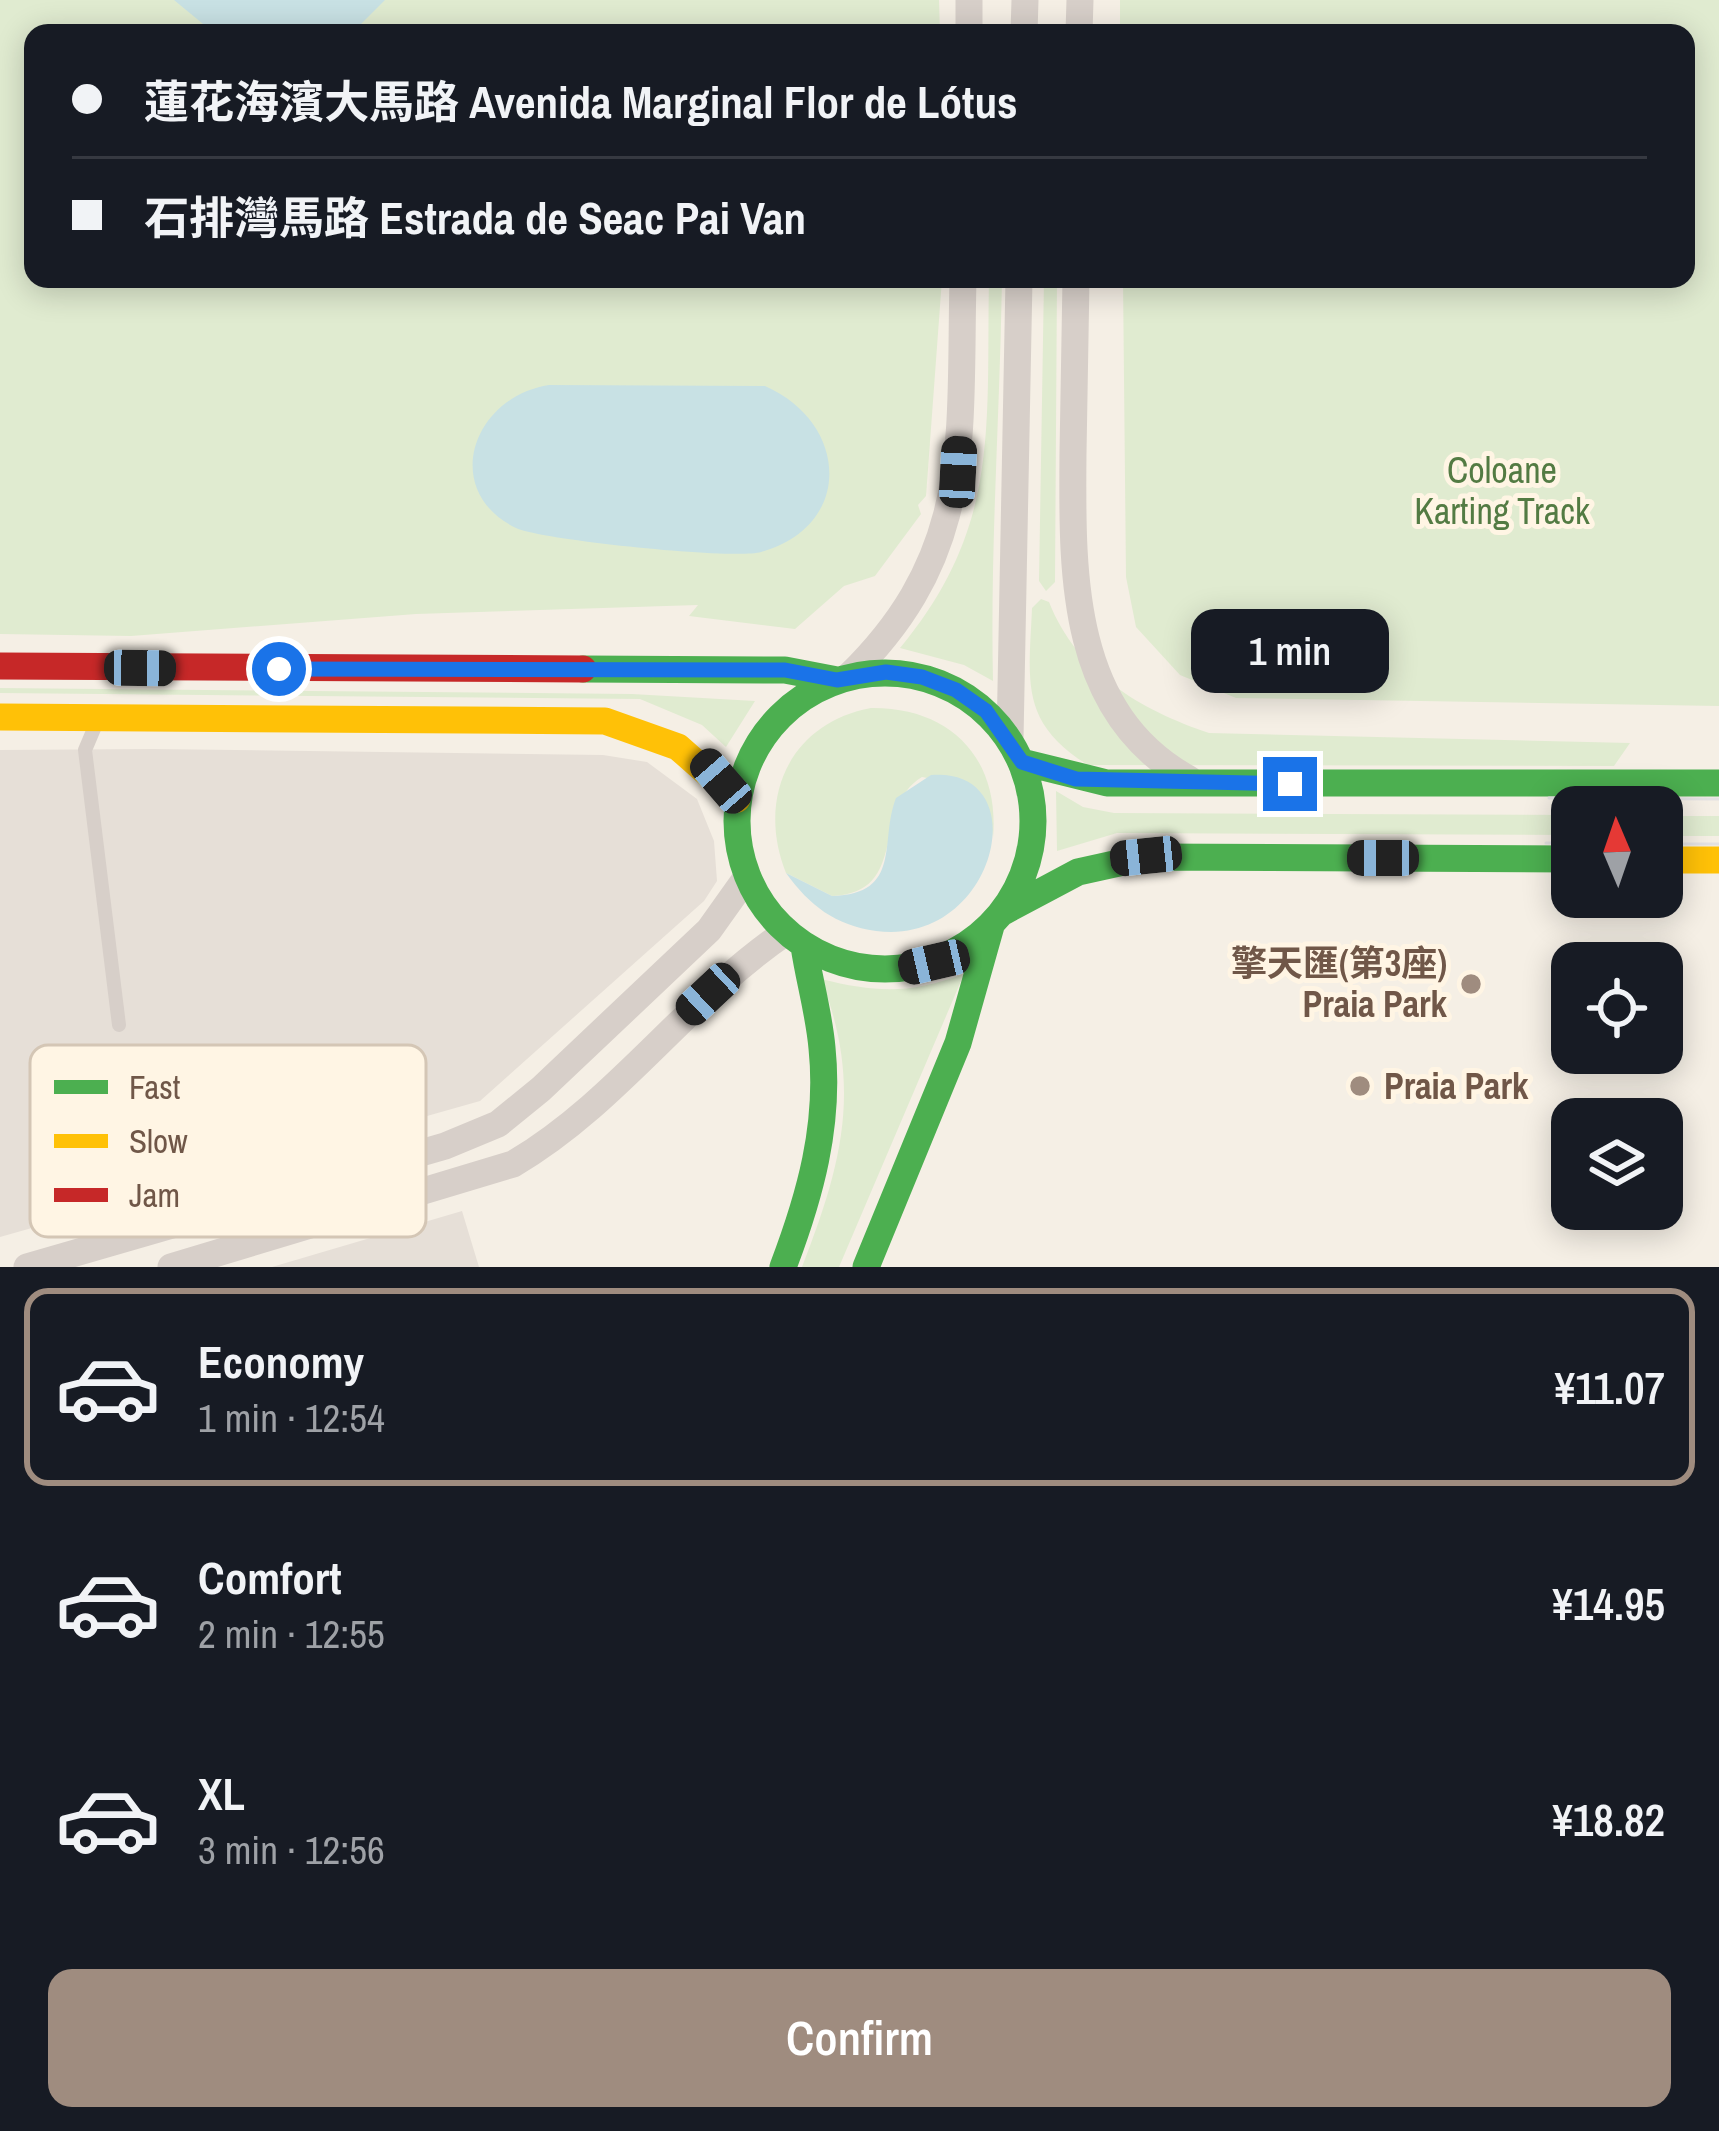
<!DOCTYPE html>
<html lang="en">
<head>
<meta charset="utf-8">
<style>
  :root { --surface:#171b24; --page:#242831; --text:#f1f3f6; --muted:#9ea1a6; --line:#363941; --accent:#9f8c7f }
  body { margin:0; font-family:"Archivo Narrow","Noto Sans SC",sans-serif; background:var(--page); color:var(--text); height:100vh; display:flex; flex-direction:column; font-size:45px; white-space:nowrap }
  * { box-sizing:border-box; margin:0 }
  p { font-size:39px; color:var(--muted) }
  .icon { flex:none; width:66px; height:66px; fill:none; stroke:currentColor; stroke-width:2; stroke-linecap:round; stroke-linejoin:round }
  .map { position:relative; height:1267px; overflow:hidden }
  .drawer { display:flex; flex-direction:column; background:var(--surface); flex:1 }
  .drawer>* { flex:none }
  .banner { position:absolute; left:24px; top:24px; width:1671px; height:264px; border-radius:24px; box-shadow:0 6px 30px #0003; display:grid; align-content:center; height:264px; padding:0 48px; background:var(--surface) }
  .needle { width:78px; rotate:358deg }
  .tools { position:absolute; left:1551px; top:786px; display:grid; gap:24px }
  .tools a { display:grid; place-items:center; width:132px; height:132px; border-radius:24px; background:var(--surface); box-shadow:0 6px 30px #0003; font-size:60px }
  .end { position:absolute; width:54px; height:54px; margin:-27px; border:15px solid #1a73e8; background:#fff; box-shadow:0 0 0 6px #fff }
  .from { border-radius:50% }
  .bubble { position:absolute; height:84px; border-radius:24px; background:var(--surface); box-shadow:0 6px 30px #0003; font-size:39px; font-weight:600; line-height:84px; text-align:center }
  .car { position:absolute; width:36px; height:72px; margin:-36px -18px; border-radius:15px; box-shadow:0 0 9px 3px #0007; background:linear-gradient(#222 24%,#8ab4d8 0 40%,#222 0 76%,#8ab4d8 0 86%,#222 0) }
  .banner b { display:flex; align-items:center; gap:42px; height:114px; font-size:45px }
  .banner b+b { border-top:3px solid var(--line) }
  .banner i { width:30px; height:30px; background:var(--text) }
  ul { padding:21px 0 0; list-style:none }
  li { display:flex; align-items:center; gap:36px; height:198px; margin:0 24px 18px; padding:0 24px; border:6px solid transparent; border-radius:24px }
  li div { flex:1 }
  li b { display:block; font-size:45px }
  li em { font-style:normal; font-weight:600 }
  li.active { border-color:var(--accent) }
  li>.icon { width:108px; height:108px; stroke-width:1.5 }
  .cta { display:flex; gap:24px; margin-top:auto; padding:24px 48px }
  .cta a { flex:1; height:138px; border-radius:24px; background:var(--accent); color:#fff; font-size:48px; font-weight:600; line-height:138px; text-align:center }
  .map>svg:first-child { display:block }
  .industrial { fill:#e6dfd7 }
  .green { fill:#e0ebd0 }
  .water { fill:#c8e1e4 }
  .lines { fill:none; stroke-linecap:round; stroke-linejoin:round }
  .lane { stroke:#d7cfc9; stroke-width:14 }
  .street { stroke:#d7cfc9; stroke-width:27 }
  .fast { stroke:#4caf50; stroke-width:27 }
  .slow { stroke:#ffc107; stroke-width:27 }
  .jam { stroke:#c62828; stroke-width:27 }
  .tram { stroke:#e3e1e2; stroke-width:3 }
  .route { stroke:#1a73e8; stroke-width:15 }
  .poi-dot { fill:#9f8c7f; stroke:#fff5e4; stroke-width:4.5 }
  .labels { text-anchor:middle; stroke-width:10; stroke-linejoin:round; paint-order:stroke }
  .park-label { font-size:36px; fill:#537b43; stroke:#fff5e4 }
  .poi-label { font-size:36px; font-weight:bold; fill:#705748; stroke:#fff5e4; text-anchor:end }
  .key { fill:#fff5e4; stroke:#d4c6b5; stroke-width:3 }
  .key-label { font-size:33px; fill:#705748 }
</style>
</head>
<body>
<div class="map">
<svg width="1719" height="1267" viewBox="0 0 1719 1267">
  <rect width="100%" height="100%" fill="#f5efe5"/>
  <path class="industrial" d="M153 749 603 755 647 762 697 799 714 841 717 881 704 901 480 1101 0 1237V750Z
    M462 1211 479 1267H272L316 1254Z"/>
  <path class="green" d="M0 0H939L940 33H33V279H942L926 496 918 505 921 514 875 576 844 586 795 629 689 616 698 605 416 614 131 636 0 634Z
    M1120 0H1719V706L1236 698 1180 675 1136 627 1126 577 1123 279H1686V33H1120Z
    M989 279H1002C1000 413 990 547 993 681L964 665 900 648C1001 526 986 427 989 279Z
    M1044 279H1057L1055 582 1046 591 1039 581Z
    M1041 599 1049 602C1077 673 1141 710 1209 733L1630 743 1614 766 1088 765C1019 722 1029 681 1032 608Z
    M0 688 632 694 755 701 726 747 702 725 640 699 0 693Z
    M871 708C950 707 1000 758 993 838 991 789 965 785 922 777 870 808 911 893 832 896L786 873C756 798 790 723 871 708Z
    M1056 791 1083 807 1114 813 1572 815V835L1117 833 1057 851Z
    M1662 816H1719V836H1662Z
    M964 974 839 1267H802C842 1164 863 1087 821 979 878 993 909 994 964 974Z"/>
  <path class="water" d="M174 0H385L352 33H214Z
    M549 385 765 386C849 423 854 526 761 552 735 560 541 540 516 528 440 491 472 397 549 385Z
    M931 775C1038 766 997 947 876 931 835 925 810 906 786 873L832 896C903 894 879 841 896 798Z"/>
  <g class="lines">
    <path class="lane" d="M96 724 85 750 119 1025"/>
    <path class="street" d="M969 33V0
      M1024 33 1025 0
      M1079 33 1080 0
      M1076 279C1075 337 1074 395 1073 453 1072 573 1069 713 1189 779
      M849 676C975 553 959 440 963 279
      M1010 739 1019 279
      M27 1267 445 1146 498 1124 541 1089 709 930 746 878
      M171 1267 513 1164C616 1104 687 999 786 932"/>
    <path class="fast" d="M583 669 785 670 837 680
      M737 821a148 148 0 1 1 296 0a148 148 0 1 1-296 0Z
      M1022 762 1107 783H1719
      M1003 912 1078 872 1146 857 1572 859
      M783 1267C810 1196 830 1125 822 1048 819 1013 809 980 804 946
      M866 1267 958 1043 991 926"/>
    <path class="slow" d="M0 717 605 721 678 747 737 799
      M1662 860H1719"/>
    <path class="jam" d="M0 666 583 669"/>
    <path class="tram" d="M1549 798 1719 799
      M1546 843H1572
      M1662 844H1719"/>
  </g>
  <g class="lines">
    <path class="route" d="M279 669 785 670 837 680 886 672 922 677 956 690 986 711 1022 762 1076 779 1290 784"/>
  </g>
  <g class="poi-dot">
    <circle cx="1471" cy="984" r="12"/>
    <circle cx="1360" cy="1086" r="12"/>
  </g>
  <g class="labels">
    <g class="park-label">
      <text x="1502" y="483">Coloane<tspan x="1502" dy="41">Karting Track</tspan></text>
    </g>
    <g class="poi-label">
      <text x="1447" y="976">擎天匯(第3座)<tspan x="1447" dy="41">Praia Park</tspan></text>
      <text x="1384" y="1099" text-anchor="start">Praia Park</text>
    </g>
  </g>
  <rect x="30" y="1045" width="396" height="192" rx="18" class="key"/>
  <rect x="54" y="1080" width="54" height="14" fill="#4caf50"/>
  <rect x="54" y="1134" width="54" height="14" fill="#ffc107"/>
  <rect x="54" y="1188" width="54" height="14" fill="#c62828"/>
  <g class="key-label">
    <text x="129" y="1099">Fast</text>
    <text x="129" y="1153">Slow</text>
    <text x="129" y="1207">Jam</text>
  </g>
</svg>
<div class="tools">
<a><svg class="needle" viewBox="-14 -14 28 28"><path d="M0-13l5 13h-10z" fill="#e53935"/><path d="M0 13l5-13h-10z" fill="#9ea1a6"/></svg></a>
<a><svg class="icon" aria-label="locate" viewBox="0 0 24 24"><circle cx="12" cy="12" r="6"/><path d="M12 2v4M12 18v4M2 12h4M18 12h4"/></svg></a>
<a><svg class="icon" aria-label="layers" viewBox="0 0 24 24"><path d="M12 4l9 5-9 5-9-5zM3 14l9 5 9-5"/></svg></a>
</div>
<i class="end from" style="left:279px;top:669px"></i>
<i class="end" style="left:1290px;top:784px"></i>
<div class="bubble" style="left:1191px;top:609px;width:198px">1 min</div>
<i class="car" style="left:958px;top:472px;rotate:3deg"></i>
<i class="car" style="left:140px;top:668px;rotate:91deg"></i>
<i class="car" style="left:721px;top:781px;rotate:319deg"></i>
<i class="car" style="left:1146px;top:856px;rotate:264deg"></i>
<i class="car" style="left:1383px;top:858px;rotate:270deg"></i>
<i class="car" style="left:934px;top:962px;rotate:257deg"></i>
<i class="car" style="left:708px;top:994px;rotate:227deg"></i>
<div class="banner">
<b><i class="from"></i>蓮花海濱大馬路 Avenida Marginal Flor de Lótus</b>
<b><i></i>石排灣馬路 Estrada de Seac Pai Van</b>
</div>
</div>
<section class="drawer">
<ul>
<li class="active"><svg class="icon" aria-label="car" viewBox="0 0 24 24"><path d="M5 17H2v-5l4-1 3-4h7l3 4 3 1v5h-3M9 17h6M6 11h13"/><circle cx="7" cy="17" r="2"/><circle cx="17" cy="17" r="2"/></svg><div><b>Economy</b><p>1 min · 12:54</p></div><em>¥11.07</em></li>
<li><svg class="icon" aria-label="car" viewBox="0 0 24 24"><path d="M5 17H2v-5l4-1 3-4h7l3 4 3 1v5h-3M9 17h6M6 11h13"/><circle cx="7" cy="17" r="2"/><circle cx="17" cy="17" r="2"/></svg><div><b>Comfort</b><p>2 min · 12:55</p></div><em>¥14.95</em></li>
<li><svg class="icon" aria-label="car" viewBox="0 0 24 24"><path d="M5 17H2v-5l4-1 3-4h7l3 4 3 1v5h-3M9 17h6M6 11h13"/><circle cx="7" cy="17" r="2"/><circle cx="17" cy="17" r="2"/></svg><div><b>XL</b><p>3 min · 12:56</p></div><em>¥18.82</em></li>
</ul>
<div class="cta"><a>Confirm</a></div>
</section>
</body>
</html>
